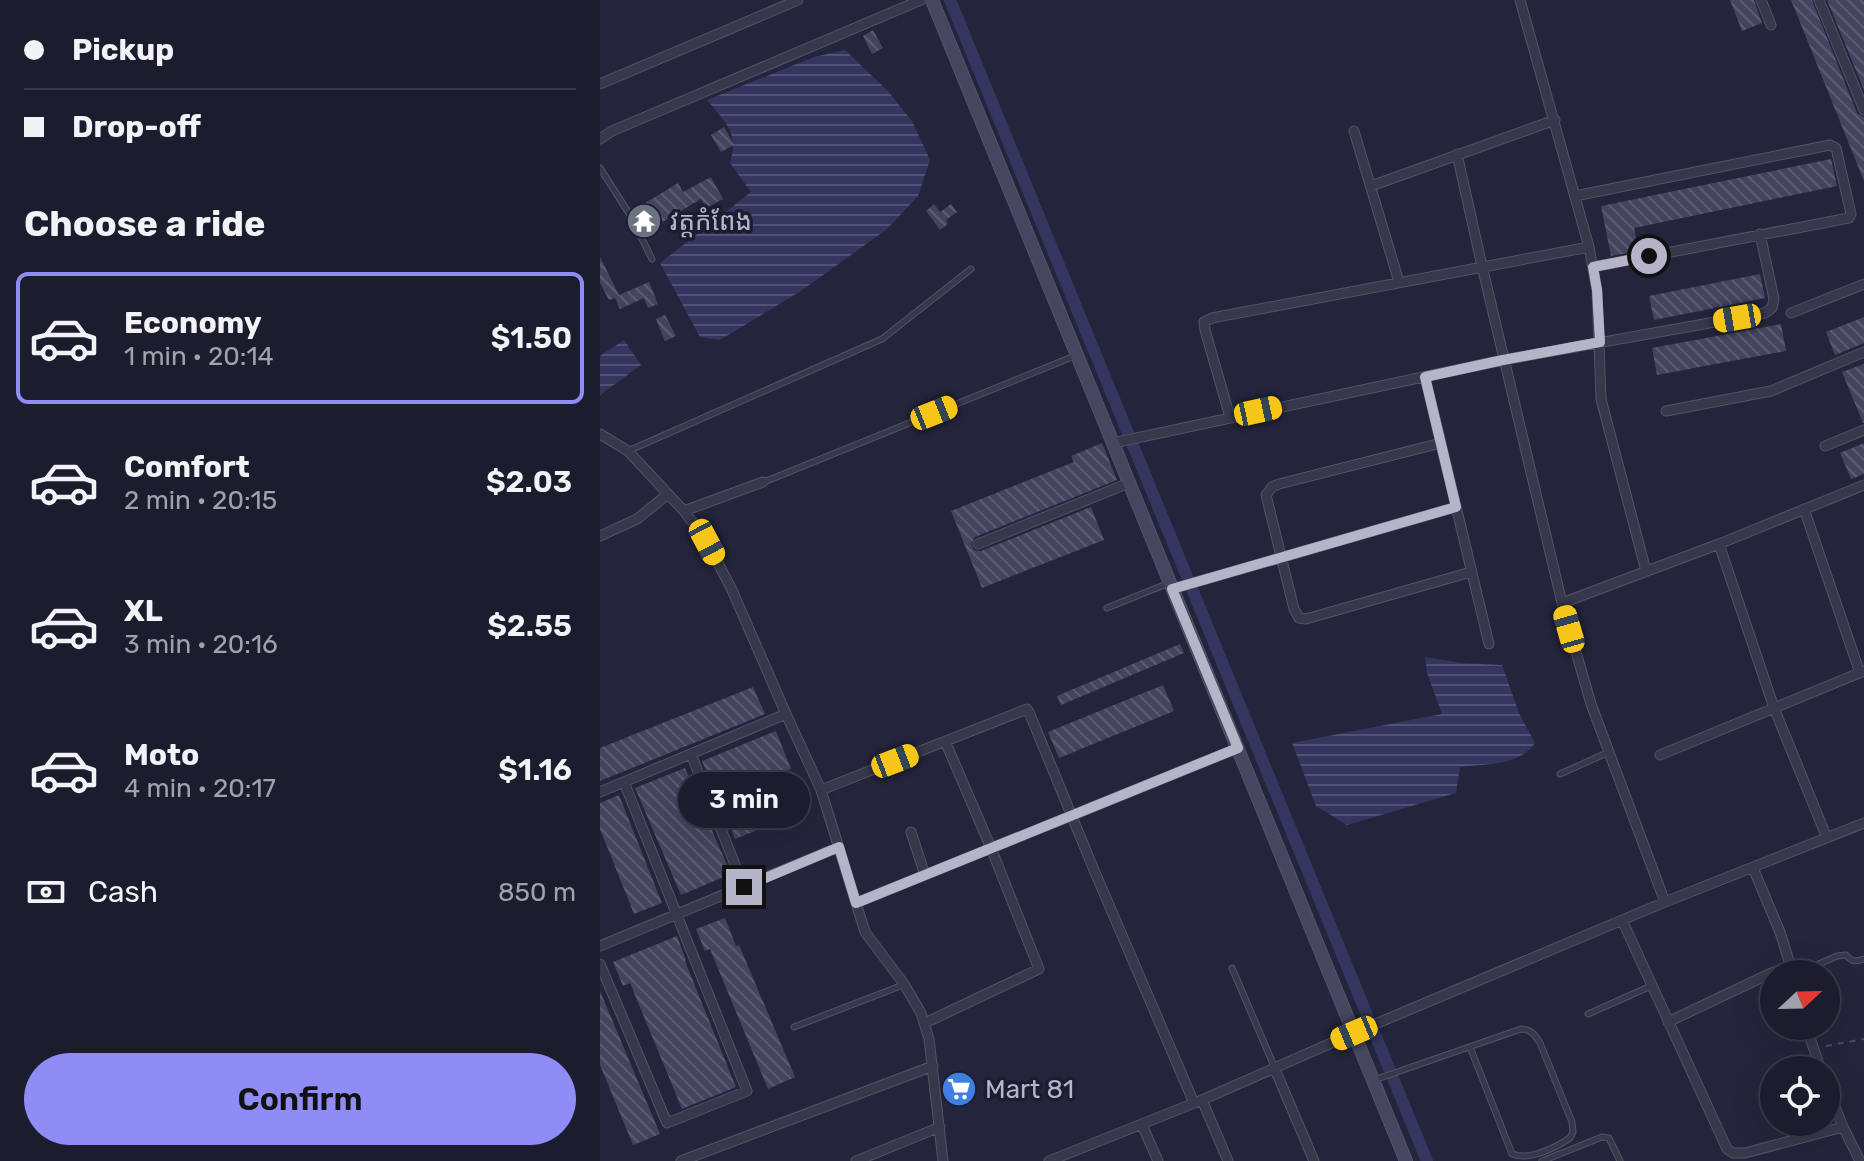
<!DOCTYPE html>
<html lang="en">
<head>
<meta charset="utf-8">
<style>
  :root { --surface:#1b1c2d; --page:#282939; --text:#f1f3f6; --muted:#a0a1aa; --line:#393a49; --accent:#8f8cf5 }
  body { margin:0; font-family:Rubik,"Noto Sans Khmer",sans-serif; background:var(--page); color:var(--text); height:100vh; display:flex; flex-direction:column; font-size:30px; white-space:nowrap }
  * { box-sizing:border-box; margin:0 }
  p { font-size:26px; color:var(--muted) }
  .icon { flex:none; width:44px; height:44px; fill:none; stroke:currentColor; stroke-width:2; stroke-linecap:round; stroke-linejoin:round }
  .map { position:relative; flex:1; overflow:hidden }
  .sheet { display:flex; flex-direction:column; background:var(--surface); width:600px }
  .sheet>* { flex:none }
  .top-card { display:grid; align-content:center; height:176px; padding:0 24px; background:var(--surface) }
  .needle { width:52px; rotate:68deg }
  .controls { position:absolute; left:1160px; top:960px; display:grid; gap:16px }
  .controls a { display:grid; place-items:center; width:80px; height:80px; border-radius:50%; background:var(--surface); box-shadow:0 8px 32px #0002,0 0 0 2px var(--line); font-size:40px }
  .end { position:absolute; width:36px; height:36px; margin:-18px; border:10px solid #b5b4c8; background:#111; box-shadow:0 0 0 4px #111 }
  .from { border-radius:50% }
  .bubble { position:absolute; height:56px; border-radius:28px; background:var(--surface); box-shadow:0 8px 32px #0002,0 0 0 2px var(--line); font-size:26px; font-weight:600; line-height:56px; text-align:center }
  .car { position:absolute; width:24px; height:48px; margin:-24px -12px; border-radius:10px; box-shadow:0 0 6px 2px #0007; background:linear-gradient(#f5c518 24%,#345 0 40%,#f5c518 0 76%,#345 0 86%,#f5c518 0) }
  .top-card b { display:flex; align-items:center; gap:28px; height:76px; font-size:30px }
  .top-card b+b { border-top:2px solid var(--line) }
  .top-card i { width:20px; height:20px; background:var(--text) }
  ul { padding:0; list-style:none }
  li { display:flex; align-items:center; gap:24px; height:132px; margin:0 16px 12px; padding:0 8px; border:4px solid transparent; border-radius:12px }
  li div { flex:1 }
  li b { display:block; font-size:30px }
  li em { font-style:normal; font-weight:600 }
  li.current { border-color:var(--accent) }
  li>.icon { width:72px; height:72px; stroke-width:1.5 }
  h2 { padding:0 24px; font-size:36px; line-height:96px }
  .pay { display:flex; align-items:center; gap:20px; height:88px; padding:0 24px; font-size:30px }
  .pay p { margin-inline-start:auto }
  .primary-button { display:flex; gap:16px; margin-top:auto; padding:16px 24px }
  .primary-button a { flex:1; height:92px; border-radius:48px; background:var(--accent); color:#111; font-size:32px; font-weight:600; line-height:92px; text-align:center }
  main { display:flex; flex:1; min-height:0 }
  .map>svg:first-child { display:block }
  .water { fill:url(#water-rules) }
  .lines { fill:none; stroke-linecap:round; stroke-linejoin:round }
  .canal { stroke:#35365f; stroke-width:12 }
  .building { fill:url(#building-back-hatch) }
  .lane-casing { stroke:#535368; stroke-width:7 }
  .street-casing { stroke:#535368; stroke-width:11 }
  .secondary-casing { stroke:#535368; stroke-width:14 }
  .path { stroke:#444e5b; stroke-width:2; stroke-dasharray:6 6; stroke-linecap:butt }
  .lane { stroke:#38384d; stroke-width:5 }
  .street { stroke:#38384d; stroke-width:9 }
  .secondary { stroke:#474660; stroke-width:12 }
  .route { stroke:#b5b4c8; stroke-width:10 }
  .labels { text-anchor:middle; stroke-width:7; stroke-linejoin:round; paint-order:stroke }
  .poi-label { font-size:26px; fill:#b5b4c8; stroke:#1d1d32; text-anchor:start }
</style>
</head>
<body>
<main>
<section class="sheet">
<div class="top-card">
<b><i class="from"></i>Pickup</b>
<b><i></i>Drop-off</b>
</div>
<h2>Choose a ride</h2>
<ul>
<li class="current"><svg class="icon" aria-label="car" viewBox="0 0 24 24"><path d="M5 17H2v-5l4-1 3-4h7l3 4 3 1v5h-3M9 17h6M6 11h13"/><circle cx="7" cy="17" r="2"/><circle cx="17" cy="17" r="2"/></svg><div><b>Economy</b><p>1 min · 20:14</p></div><em>$1.50</em></li>
<li><svg class="icon" aria-label="car" viewBox="0 0 24 24"><path d="M5 17H2v-5l4-1 3-4h7l3 4 3 1v5h-3M9 17h6M6 11h13"/><circle cx="7" cy="17" r="2"/><circle cx="17" cy="17" r="2"/></svg><div><b>Comfort</b><p>2 min · 20:15</p></div><em>$2.03</em></li>
<li><svg class="icon" aria-label="car" viewBox="0 0 24 24"><path d="M5 17H2v-5l4-1 3-4h7l3 4 3 1v5h-3M9 17h6M6 11h13"/><circle cx="7" cy="17" r="2"/><circle cx="17" cy="17" r="2"/></svg><div><b>XL</b><p>3 min · 20:16</p></div><em>$2.55</em></li>
<li><svg class="icon" aria-label="car" viewBox="0 0 24 24"><path d="M5 17H2v-5l4-1 3-4h7l3 4 3 1v5h-3M9 17h6M6 11h13"/><circle cx="7" cy="17" r="2"/><circle cx="17" cy="17" r="2"/></svg><div><b>Moto</b><p>4 min · 20:17</p></div><em>$1.16</em></li>
</ul>
<div class="pay"><svg class="icon" aria-label="cash" viewBox="0 0 24 24"><path d="M3 7h18v10H3z"/><circle cx="12" cy="12" r="2"/></svg>Cash<p>850 m</p></div>
<div class="primary-button"><a>Confirm</a></div>
</section>
<div class="map">
<svg width="1264" height="1161" viewBox="0 0 1264 1161">
  <defs>
    <pattern id="water-rules" width="6" height="5" patternUnits="userSpaceOnUse" patternTransform="scale(2)"><rect width="6" height="5" fill="#35365f"/><path d="M0 2.5h6" fill="none" stroke="#505174"/></pattern>
    <pattern id="building-back-hatch" width="6" height="6" patternUnits="userSpaceOnUse" patternTransform="scale(2)"><rect width="6" height="6" fill="#43445e"/><path d="M-1 5l2 2M0 0l6 6M5-1l2 2" fill="none" stroke="#5c5d74"/></pattern>
  </defs>
  <rect width="100%" height="100%" fill="#24253c"/>
  <path class="water" d="M245 50 287 90 312 121 330 160 318 196 287 229 201 291 120 340 100 337 60 263 151 192 130 163C139 132 126 123 107 100L214 57Z
    M24 340 41 365 0 395V356Z
    M825 657 862 663 902 665 919 713 935 743C919 766 885 764 860 767L856 793 747 825 716 806 692 743 842 714 827 673Z"/>
  <g class="lines">
    <path class="canal" d="M350 0 827 1161"/>
  </g>
  <path class="building" d="M1130 0H1154L1162 23 1142 31Z
    M1191 0H1212L1257 113 1264 117V181Z
    M1227 0H1264V90Z
    M273 30 283 48 272 54 263 36Z
    M124 127 134 145 121 152 111 135Z
    M1231 159 1237 186 1034 228 1039 251 1011 256 1001 206Z
    M111 177 123 199 106 208 101 199 54 227 42 205 78 183 83 192Z
    M334 204 340 212 351 204 357 212 346 220 348 224 340 230 326 211Z
    M0 257 19 295 49 282 58 304 48 308 44 298 20 309 15 298 9 300 0 283Z
    M1160 274 1165 298 1054 320 1049 296Z
    M65 315 76 336 65 341 56 319Z
    M1264 317V343L1235 355 1226 332Z
    M1181 324 1186 351 1057 375 1052 348Z
    M1264 364V423H1263L1242 372Z
    M502 443 517 480 375 537 371 544 374 550 381 551 491 507 504 540 382 588 351 511 474 462 471 456Z
    M1264 443V474L1251 479 1240 453Z
    M580 644 584 653 461 705 457 696Z
    M563 685 574 711 459 758 448 732Z
    M153 687 165 714 0 781V748Z
    M176 731 191 769 161 781 156 770 139 777 160 829 135 839 102 761Z
    M85 768 131 874 81 895 35 788Z
    M19 795 62 903 34 914 0 829V803Z
    M125 918 136 946 139 945 195 1077 168 1089 110 949 105 951 96 929Z
    M77 936 86 960 85 961 136 1087 82 1109 30 983 23 986 13 962Z
    M0 991 60 1134 33 1145 0 1065Z"/>
  <g class="lines">
    <g class="lane-casing">
      <path id="lane" d="M0 168 30 215 52 259
        M28 451 282 339 371 269
        M164 482 477 355
        M507 608 569 583
        M960 774 1009 752
        M632 968 674 1066
        M1196 974 1237 956 1246 955C1252 962 1255 962 1264 959
        M988 1014 1051 986
        M194 1027 303 985
        M774 1080 921 1029C931 1029 935 1035 940 1043L972 1122 973 1132 970 1138C955 1148 929 1161 912 1154L870 1047
        M942 1161 1002 1137 1009 1138 1020 1161"/>
    </g>
    <g class="street-casing">
      <path id="street" d="M920 0 989 247 997 290 1001 399 1046 571
        M1161 0 1171 25
        M1219 0 1264 110
        M0 84 198 0
        M754 131 799 282
        M0 139 12 131 321 0
        M857 154 882 266 962 603 991 704 1065 902
        M771 186 955 120
        M975 196 1230 145 1236 148 1251 214 1249 218 993 267
        M1191 313 1264 284
        M825 377 889 644
        M1066 411 1171 391 1264 352
        M630 417 605 330 604 322 612 318 989 247
        M0 434 28 451 84 511 107 542 132 590 186 714 221 790 265 932 304 984 321 1013 329 1039 343 1161
        M513 443 903 360 1165 313 1172 308 1174 299 1160 234
        M841 443 679 484 672 487 666 495 694 609 699 618 706 619 871 572
        M1225 446 1264 430
        M1204 509 1260 673
        M84 511 163 482
        M0 536 37 519 68 494
        M378 544 529 483
        M1119 544 1174 708 1227 838
        M572 589 856 507
        M962 603 1119 544 1264 485
        M91 754 144 887
        M1060 755 1264 671
        M221 790 427 709 429 712 494 870 594 1103
        M0 792 186 714
        M311 832 325 875
        M1153 868 1180 932 1193 974
        M256 903 638 748
        M1022 920 1127 1149 1133 1153H1145L1243 1127
        M0 946 239 847
        M0 964 67 1123 147 1091 24 782
        M1068 1022 1169 974 1191 966
        M325 1023 439 969 391 848 345 741
        M1206 1026 1221 1070
        M674 1067 714 1161
        M1226 1084 1243 1127 1260 1161
        M602 1100 628 1161
        M542 1125 558 1161
        M81 1161 333 1066
        M256 1161 340 1127
        M449 1161 602 1100 754 1033 1065 902 1264 823"/>
    </g>
    <g class="secondary-casing">
      <path id="secondary" d="M332 0 806 1161"/>
    </g>
    <path class="path" d="M1226 1046 1264 1039"/>
    <use href="#lane" class="lane"/>
    <use href="#street" class="street"/>
    <use href="#secondary" class="secondary"/>
  </g>
  <g class="lines">
    <path class="route" d="M144 887 239 847 256 903 638 748 572 589 856 507 825 377 903 360 1000 342 997 290 993 267 1049 256"/>
  </g>
  <defs>
    <g id="temple-disc" transform="scale(1.8)"><circle r="9.5" fill="#6b7280" stroke="#1d1d32"/><path d="M0-6L5-2H3V0L6.5 2.5H4V6H1.5V3h-3V6H-4V2.5H-6.5L-3 0V-2H-5Z" fill="#fff"/></g>
    <g id="supermarket-disc" transform="scale(1.8)"><circle r="9.5" fill="#3f7fe0" stroke="#1d1d32"/><path d="M-6-5.5h2.5l.6 2H6L4.5 2H-2.5L-4.4-4H-6ZM-1.5 3.2a1.3 1.3 0 1 0 .1 0ZM3 3.2a1.3 1.3 0 1 0 .1 0Z" fill="#fff"/></g>
  </defs>
  <g fill-rule="evenodd">
    <use href="#temple-disc" x="44" y="221"/>
    <use href="#supermarket-disc" x="359" y="1089"/>
  </g>
  <g class="labels">
    <g class="poi-label">
      <text x="70" y="230">វត្តកំពែង</text>
      <text x="385" y="1098">Mart 81</text>
    </g>
  </g>
</svg>
<div class="controls">
<a><svg class="needle" viewBox="-14 -14 28 28"><path d="M0-13l5 13h-10z" fill="#e53935"/><path d="M0 13l5-13h-10z" fill="#a0a1aa"/></svg></a>
<a><svg class="icon" aria-label="locate" viewBox="0 0 24 24"><circle cx="12" cy="12" r="6"/><path d="M12 2v4M12 18v4M2 12h4M18 12h4"/></svg></a>
</div>
<i class="end from" style="left:1049px;top:256px"></i>
<i class="end" style="left:144px;top:887px"></i>
<div class="bubble" style="left:78px;top:772px;width:132px">3 min</div>
<i class="car" style="left:1137px;top:318px;rotate:260deg"></i>
<i class="car" style="left:658px;top:411px;rotate:78deg"></i>
<i class="car" style="left:334px;top:413px;rotate:68deg"></i>
<i class="car" style="left:107px;top:542px;rotate:152deg"></i>
<i class="car" style="left:969px;top:629px;rotate:344deg"></i>
<i class="car" style="left:295px;top:761px;rotate:69deg"></i>
<i class="car" style="left:754px;top:1033px;rotate:247deg"></i>
</div>
</main>
</body>
</html>
